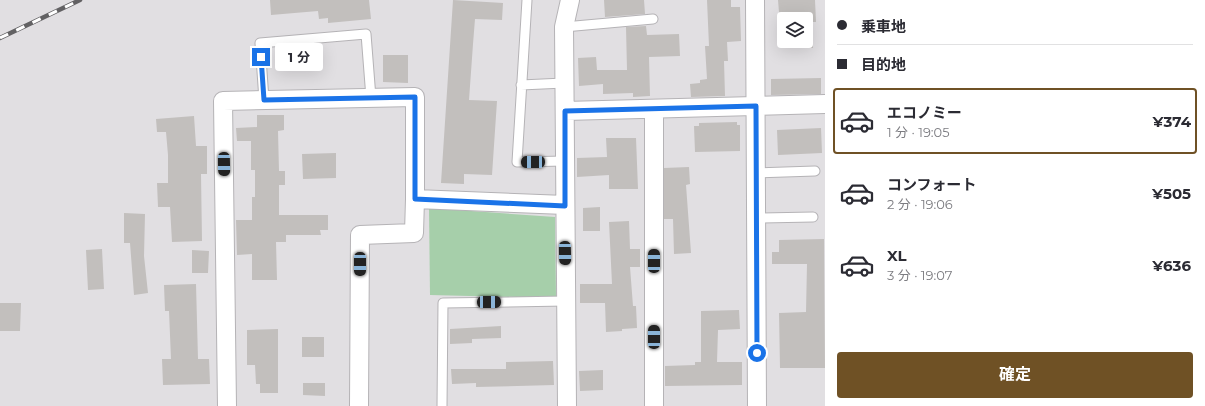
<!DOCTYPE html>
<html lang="ja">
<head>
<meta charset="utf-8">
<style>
  :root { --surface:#fff; --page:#f2f2f3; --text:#2b2b33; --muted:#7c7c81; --line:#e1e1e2; --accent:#6f5125 }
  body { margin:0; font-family:Montserrat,"Noto Sans JP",sans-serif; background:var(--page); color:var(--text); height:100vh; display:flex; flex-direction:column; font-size:15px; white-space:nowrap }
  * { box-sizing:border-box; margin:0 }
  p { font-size:13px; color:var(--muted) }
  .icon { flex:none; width:22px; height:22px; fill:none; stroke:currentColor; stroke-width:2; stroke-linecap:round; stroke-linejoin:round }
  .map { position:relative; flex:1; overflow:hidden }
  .panel { display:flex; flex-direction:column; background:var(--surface); width:380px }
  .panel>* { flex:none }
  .guide { display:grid; align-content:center; height:88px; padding:0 12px; background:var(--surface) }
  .fabs { position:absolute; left:777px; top:12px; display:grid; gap:8px }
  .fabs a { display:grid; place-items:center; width:36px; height:36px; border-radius:4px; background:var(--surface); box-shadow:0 4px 16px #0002; font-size:20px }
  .end { position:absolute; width:18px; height:18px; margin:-9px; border:5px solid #1a73e8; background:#fff; box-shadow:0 0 0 2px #fff }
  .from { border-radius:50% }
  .bubble { position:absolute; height:28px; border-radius:4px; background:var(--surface); box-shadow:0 4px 16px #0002; font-size:13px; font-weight:700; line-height:28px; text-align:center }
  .car { position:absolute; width:12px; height:24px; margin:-12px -6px; border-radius:5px; box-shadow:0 0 3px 1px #0007; background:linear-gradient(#222 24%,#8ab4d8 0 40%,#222 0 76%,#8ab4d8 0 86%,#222 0) }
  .guide b { display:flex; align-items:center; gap:14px; height:38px; font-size:15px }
  .guide b+b { border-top:1px solid var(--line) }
  .guide i { width:10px; height:10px; background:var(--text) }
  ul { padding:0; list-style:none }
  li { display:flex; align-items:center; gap:12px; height:66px; margin:0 8px 6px; padding:0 4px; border:2px solid transparent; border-radius:4px }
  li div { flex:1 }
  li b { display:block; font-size:15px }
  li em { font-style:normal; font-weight:700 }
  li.selected { border-color:var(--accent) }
  li>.icon { width:36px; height:36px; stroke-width:1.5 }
  .button { display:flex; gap:8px; margin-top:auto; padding:8px 12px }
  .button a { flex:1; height:46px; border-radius:4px; background:var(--accent); color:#fff; font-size:16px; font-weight:700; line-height:46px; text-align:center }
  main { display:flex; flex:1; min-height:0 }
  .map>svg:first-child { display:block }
  .green { fill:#a6cfaa }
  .building { fill:#c2bfbd }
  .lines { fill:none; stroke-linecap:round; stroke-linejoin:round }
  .lane-casing { stroke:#b5b3b6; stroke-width:11 }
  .street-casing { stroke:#b5b3b6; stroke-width:20 }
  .lane { stroke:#fff; stroke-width:9 }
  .street { stroke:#fff; stroke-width:18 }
  .rail-casing { stroke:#626163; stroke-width:4.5 }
  .rail { stroke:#fff; stroke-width:3; stroke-dasharray:9; stroke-linecap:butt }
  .route { stroke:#1a73e8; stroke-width:5 }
</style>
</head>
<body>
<main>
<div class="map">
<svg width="825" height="406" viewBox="0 0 825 406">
  <rect width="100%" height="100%" fill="#e1dfe2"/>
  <path class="green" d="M429 208 555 217 556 298 430 295Z"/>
  <path class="building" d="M270 0H369L371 19 328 23V18L319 19 318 11 271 15Z
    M453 0 503 3 502 20 475 19 473 44 469 100 497 101 492 175 464 174V184L441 183Z
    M604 0H644L645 14 605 17Z
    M707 0H731V7H740L741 41 727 42 728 61H724L725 96 691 97 690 84 700 83V80L707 79 705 46H709Z
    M778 0H815L816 22H813V48H786V41H806V19H784V24H780Z
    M646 26 647 35 679 34 680 56 649 57 650 96 633 97V93L603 94V84L579 86 578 58 596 57 597 70H627L626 27Z
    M383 55H408V83L383 82Z
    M821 78V94L771 95V79Z
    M257 115H284V130L278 131 279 171H285V185H279V215H328V230H320L321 235H286V242H276L277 280H252V254L237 255 236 220H252V197H255V170H251V141H237L236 128 257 127Z
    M194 116 196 146H207V174H201L202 241 172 242 170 207H158L157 183H168V155L166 132H157L156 119Z
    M737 122V125H740V151L695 152 694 126H699V123Z
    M821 128 822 153 778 155 777 130Z
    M606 138H636L638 189H609V175L577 177V158L607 157Z
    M336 153V178L303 179 302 154Z
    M689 167 690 184 686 185 691 253 674 254 673 219H664V168Z
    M600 207V231H583V208Z
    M124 213 145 214 144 256 148 293 134 295 130 243H124Z
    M629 221 630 249H640V267H630L633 306H636L637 328 622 329V331L606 332 605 303H580V284H612L609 222Z
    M824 239 825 368H780L779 313 806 312 807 264H772V252H779V240Z
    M102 249 104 289 88 290 86 250Z
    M192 250 209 251 208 273H192Z
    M196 284 198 359H209L210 384 163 385 162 359H171L169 311H165L164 285Z
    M0 303H21L20 331H0Z
    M739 310 740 329 718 330 717 362H742V385L665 386V366L695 365V362H701V311Z
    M501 326V338L472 339V343L450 344V329Z
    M278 329V393H260V384H256L255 365H247V330Z
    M302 337H324V357H302Z
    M553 361 554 385 476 387V383L452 384 451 369H506V362Z
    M603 370V390L580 391 579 371Z
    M303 383H325V396L303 395Z"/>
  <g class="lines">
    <g class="lane-casing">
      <path id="lane" d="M527 0 517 162 565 161
        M564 27 653 19
        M521 85 564 83
        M264 100 260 43 366 34 371 98
        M756 173 815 171
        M756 218 813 217
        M442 406 443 303 566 301"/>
    </g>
    <g class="street-casing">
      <path id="street" d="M755 0 757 406
        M654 109V406
        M565 111 825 104
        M227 406 223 101 415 97V199L565 205
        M359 406 360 235 414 233 415 199
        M567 406 564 27 570 0"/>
    </g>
    <use href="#lane" class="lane"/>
    <use href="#street" class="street"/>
    <g class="rail-casing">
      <path id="rail" d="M0 38 80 0"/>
    </g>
    <use href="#rail" class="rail"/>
  </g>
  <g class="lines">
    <path class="route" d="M261 57 264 100 415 97V199L565 206V111L756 106 757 353"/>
  </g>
</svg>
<div class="fabs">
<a><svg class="icon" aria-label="layers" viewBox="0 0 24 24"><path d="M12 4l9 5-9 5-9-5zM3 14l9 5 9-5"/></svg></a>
</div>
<i class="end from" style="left:757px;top:353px"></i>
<i class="end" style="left:261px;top:57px"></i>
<div class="bubble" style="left:275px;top:43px;width:48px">1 分</div>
<i class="car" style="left:533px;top:162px;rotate:269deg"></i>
<i class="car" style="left:224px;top:164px;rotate:179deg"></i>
<i class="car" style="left:565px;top:253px;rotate:179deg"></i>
<i class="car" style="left:654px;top:261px;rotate:0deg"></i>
<i class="car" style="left:360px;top:264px;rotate:180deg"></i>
<i class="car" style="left:489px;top:302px;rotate:89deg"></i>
<i class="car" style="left:654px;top:337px;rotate:0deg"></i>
</div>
<section class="panel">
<div class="guide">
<b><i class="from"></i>乗車地</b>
<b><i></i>目的地</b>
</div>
<ul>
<li class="selected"><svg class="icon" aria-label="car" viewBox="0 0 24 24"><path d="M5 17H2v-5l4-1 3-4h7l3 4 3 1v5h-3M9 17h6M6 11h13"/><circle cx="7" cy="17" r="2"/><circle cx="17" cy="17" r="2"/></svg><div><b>エコノミー</b><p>1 分 · 19:05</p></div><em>¥374</em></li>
<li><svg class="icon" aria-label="car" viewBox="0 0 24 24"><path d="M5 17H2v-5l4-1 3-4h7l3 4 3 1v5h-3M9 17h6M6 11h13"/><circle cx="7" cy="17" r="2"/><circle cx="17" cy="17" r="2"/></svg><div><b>コンフォート</b><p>2 分 · 19:06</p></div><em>¥505</em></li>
<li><svg class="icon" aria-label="car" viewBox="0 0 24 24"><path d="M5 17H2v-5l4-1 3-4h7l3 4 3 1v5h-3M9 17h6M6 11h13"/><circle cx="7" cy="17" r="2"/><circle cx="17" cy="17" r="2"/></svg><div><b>XL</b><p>3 分 · 19:07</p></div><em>¥636</em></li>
</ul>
<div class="button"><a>確定</a></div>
</section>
</main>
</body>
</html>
